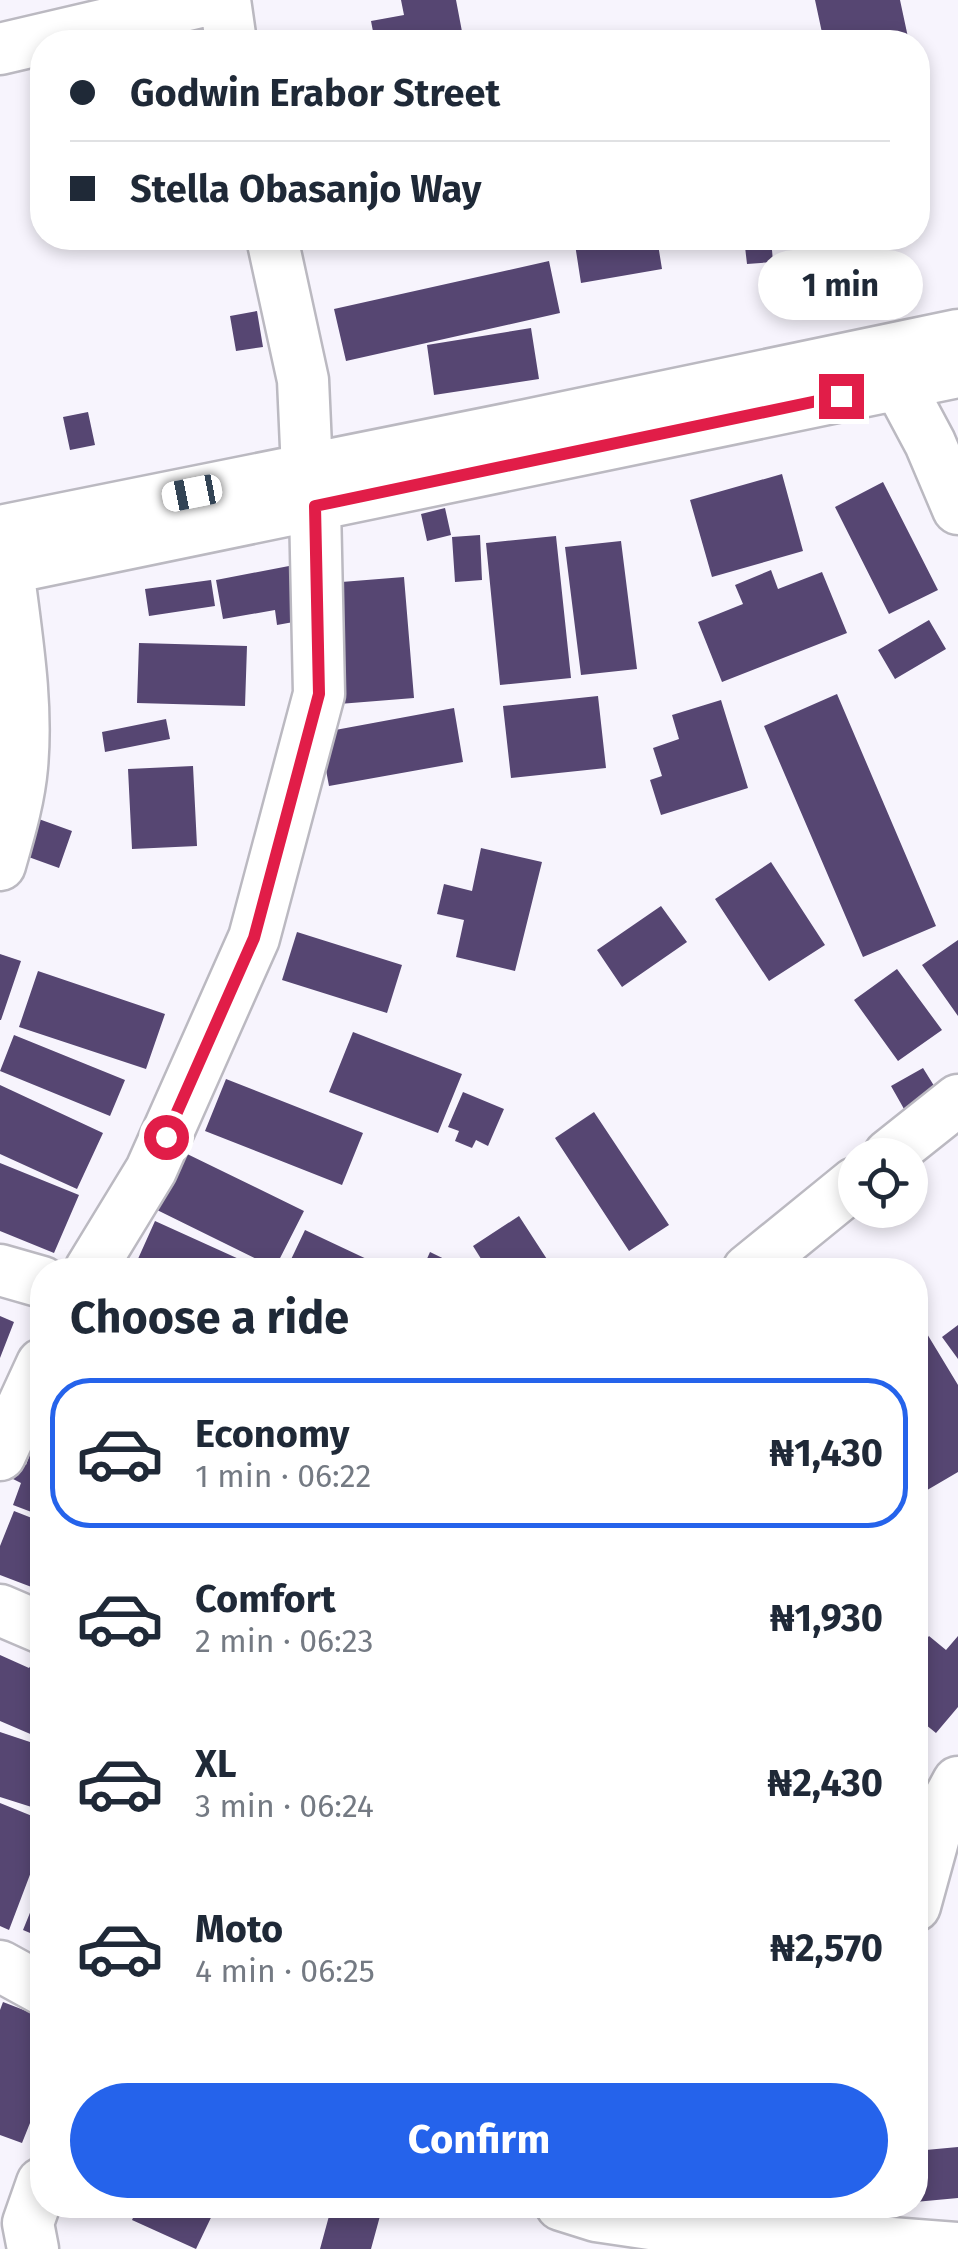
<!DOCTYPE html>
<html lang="en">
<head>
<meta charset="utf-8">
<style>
  :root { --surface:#fff; --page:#f2f2f3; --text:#1f2937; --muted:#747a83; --line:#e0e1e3; --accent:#2563eb }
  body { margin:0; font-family:"Fira Sans",sans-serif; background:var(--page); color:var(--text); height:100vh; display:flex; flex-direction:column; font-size:38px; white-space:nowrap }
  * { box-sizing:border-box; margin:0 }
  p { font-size:32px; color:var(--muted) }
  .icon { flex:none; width:55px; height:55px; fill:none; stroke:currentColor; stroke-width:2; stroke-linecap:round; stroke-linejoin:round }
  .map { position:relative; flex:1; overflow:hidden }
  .sheet { position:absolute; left:30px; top:1258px; width:898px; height:960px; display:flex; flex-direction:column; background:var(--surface); border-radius:40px; box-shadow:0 5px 15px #0003 }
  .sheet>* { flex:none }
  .top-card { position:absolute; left:30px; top:30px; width:900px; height:220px; border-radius:40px; box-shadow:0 5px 15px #0003; display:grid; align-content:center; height:220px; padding:0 40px; background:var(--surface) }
  .buttons { position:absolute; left:838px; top:1138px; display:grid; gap:20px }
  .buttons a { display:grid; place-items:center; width:90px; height:90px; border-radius:50%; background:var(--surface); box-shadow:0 5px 15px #0003; font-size:50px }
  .end { position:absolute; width:45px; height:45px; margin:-22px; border:12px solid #e11d48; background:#fff; box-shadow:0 0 0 5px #fff }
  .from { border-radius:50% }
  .bubble { position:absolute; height:70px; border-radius:35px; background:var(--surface); box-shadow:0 5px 15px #0003; font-size:32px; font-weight:700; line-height:70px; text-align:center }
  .car { position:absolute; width:30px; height:60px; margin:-30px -15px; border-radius:12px; box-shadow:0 0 8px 2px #0007; background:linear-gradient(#fff 24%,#345 0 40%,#fff 0 76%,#345 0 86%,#fff 0) }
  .top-card b { display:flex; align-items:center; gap:35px; height:95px; font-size:38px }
  .top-card b+b { border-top:2px solid var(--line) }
  .top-card i { width:25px; height:25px; background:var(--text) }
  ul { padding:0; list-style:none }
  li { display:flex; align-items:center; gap:30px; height:150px; margin:0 20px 15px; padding:0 20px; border:5px solid transparent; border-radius:40px }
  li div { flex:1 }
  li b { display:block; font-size:38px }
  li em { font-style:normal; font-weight:700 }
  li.active { border-color:var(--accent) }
  li>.icon { width:90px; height:90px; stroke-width:1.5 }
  h2 { padding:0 40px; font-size:45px; line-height:120px }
  .button { display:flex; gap:20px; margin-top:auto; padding:20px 40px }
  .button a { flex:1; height:115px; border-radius:60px; background:var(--accent); color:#fff; font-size:40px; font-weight:700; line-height:115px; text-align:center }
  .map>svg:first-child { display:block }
  .building { fill:#564672 }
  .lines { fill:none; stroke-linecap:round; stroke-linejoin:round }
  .minor-casing { stroke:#bbb9c1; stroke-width:55 }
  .minor { stroke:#fff; stroke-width:50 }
  .route { stroke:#e11d48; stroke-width:12 }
</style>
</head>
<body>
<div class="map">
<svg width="958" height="2249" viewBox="0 0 958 2249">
  <rect width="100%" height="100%" fill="#f7f4fd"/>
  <path class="building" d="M401 0H456L464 42H375L371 21 404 15Z
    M815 0H900L909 42H824Z
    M646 32 649 42H609V41Z
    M574 238H657L662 269 581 283Z
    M744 238H771L773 262 747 264Z
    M549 261 560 313 346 361 334 309Z
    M257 311 263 347 236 351 230 316Z
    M531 328 539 379 434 395 427 345Z
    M88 412 95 445 70 450 63 417Z
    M782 474 803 551 712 577 690 500Z
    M883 482 938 590 889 614 835 507Z
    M445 508 451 535 427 541 421 514Z
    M480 535 482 580 455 582 452 537Z
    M556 536 571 678 500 685 486 543Z
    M621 541 637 669 581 675 565 547Z
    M289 566 299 621 277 625 275 610 223 619 216 580Z
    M771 570 778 589 822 572 847 633 722 682 698 622 743 604 735 585Z
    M404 577 414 698 339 704 329 583Z
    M211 580 215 606 149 616 145 589Z
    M929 620 946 649 895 679 878 650Z
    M139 643 247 646 245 706 137 703Z
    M837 694 936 926 863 957 764 726Z
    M598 696 606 768 511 778 503 706Z
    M721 700 748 788 661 815 650 780 662 776 653 748 679 739 672 715Z
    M454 708 463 762 329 786 319 733Z
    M166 719 170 739 105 752 102 732Z
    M193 766 197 846 132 849 128 769Z
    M36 818 72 831 59 868 23 855Z
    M481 848 542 862 515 971 456 957 464 920 437 914 444 884 472 891Z
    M771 862 825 945 769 981 715 899Z
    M661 906 687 942 622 987 597 950Z
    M297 932 402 965 387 1013 282 980Z
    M958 940V1016L922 965Z
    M0 954 21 961 1 1020H0Z
    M897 969 942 1030 898 1061 854 1000Z
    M38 971 165 1014 146 1069 19 1027Z
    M353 1032 462 1074 438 1133 329 1092Z
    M14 1035 125 1080 110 1116 0 1071Z
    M923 1068 941 1097 908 1116 891 1086Z
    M226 1079 363 1133 342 1185 205 1131Z
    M0 1085 103 1133 77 1189 0 1154Z
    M463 1092 504 1109 488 1146 476 1140 472 1148 455 1141 459 1131 448 1127Z
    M594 1112 669 1225 629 1251 555 1138Z
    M181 1151 304 1211 275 1268 153 1208Z
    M0 1163 79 1195 54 1253 0 1231Z
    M519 1216 554 1270H488L473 1246Z
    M155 1221 263 1270H133Z
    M305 1230 390 1270H286Z
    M430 1252 467 1270H422Z
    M915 1314 958 1385V1472L917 1496 915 1493Z
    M0 1316 14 1322 0 1358Z
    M958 1325V1359L942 1337Z
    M31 1451 42 1455V1516L13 1505 21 1483 13 1479 19 1462 26 1465Z
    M14 1511 42 1522V1591L0 1575V1546Z
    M929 1636 946 1650 958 1636V1707L936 1733 915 1716V1652Z
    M0 1655 29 1668 32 1664 42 1669V1719L35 1736 0 1721Z
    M0 1732 42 1746 41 1810 0 1797Z
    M0 1803 42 1820V1843L9 1930 0 1926Z
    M42 1883V1938L23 1930Z
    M3 2002 42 2017V2093L22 2143 0 2135V2010Z
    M958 2147V2198L915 2202V2151Z
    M139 2205H217L196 2249 132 2220Z
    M332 2205H383L371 2249H320Z"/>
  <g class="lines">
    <g class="minor-casing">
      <path id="minor" d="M225 0 231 42
        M0 49 209 0
        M899 385 930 443 958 509
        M0 531 527 425 958 335
        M0 570 958 372
        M0 865C9 833 19 801 22 767 28 701 16 634 8 568
        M889 1155 958 1100
        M0 1270 42 1282
        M90 1270 151 1170 254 938 319 694 315 506 307 470 303 380 272 238
        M748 1270 855 1183
        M0 1455 42 1364
        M0 1610 42 1628
        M915 1906 940 1815 958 1782
        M0 1966 42 1989
        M561 2205 596 2216 657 2225 958 2248
        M33 2249 28 2223 42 2183"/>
    </g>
    <use href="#minor" class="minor"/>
  </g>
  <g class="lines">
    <path class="route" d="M166 1137 254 938 319 694 315 506 841 396"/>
  </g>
</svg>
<div class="buttons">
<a><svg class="icon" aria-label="locate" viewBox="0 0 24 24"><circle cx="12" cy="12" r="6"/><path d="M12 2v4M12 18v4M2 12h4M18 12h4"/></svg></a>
</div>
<i class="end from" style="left:166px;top:1137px"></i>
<i class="end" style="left:841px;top:396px"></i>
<div class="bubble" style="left:758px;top:250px;width:165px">1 min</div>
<i class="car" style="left:192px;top:493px;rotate:259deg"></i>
<div class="top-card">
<b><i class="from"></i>Godwin Erabor Street</b>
<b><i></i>Stella Obasanjo Way</b>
</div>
<section class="sheet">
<h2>Choose a ride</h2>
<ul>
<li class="active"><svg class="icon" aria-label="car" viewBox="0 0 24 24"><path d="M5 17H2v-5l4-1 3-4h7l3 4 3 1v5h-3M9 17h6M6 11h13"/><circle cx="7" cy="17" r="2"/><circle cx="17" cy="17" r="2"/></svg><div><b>Economy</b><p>1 min · 06:22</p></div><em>₦1,430</em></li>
<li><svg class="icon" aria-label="car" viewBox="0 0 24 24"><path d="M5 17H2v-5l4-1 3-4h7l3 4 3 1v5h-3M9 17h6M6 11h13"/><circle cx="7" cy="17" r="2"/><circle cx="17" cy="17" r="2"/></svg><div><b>Comfort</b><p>2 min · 06:23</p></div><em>₦1,930</em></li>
<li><svg class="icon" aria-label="car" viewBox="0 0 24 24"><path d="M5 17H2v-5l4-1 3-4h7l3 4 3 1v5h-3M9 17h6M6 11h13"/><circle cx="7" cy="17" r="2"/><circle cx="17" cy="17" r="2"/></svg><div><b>XL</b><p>3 min · 06:24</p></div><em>₦2,430</em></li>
<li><svg class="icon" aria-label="car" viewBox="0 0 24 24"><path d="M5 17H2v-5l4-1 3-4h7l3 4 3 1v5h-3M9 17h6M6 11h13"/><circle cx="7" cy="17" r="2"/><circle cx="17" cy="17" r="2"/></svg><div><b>Moto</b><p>4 min · 06:25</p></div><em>₦2,570</em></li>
</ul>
<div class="button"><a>Confirm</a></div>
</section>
</div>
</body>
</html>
